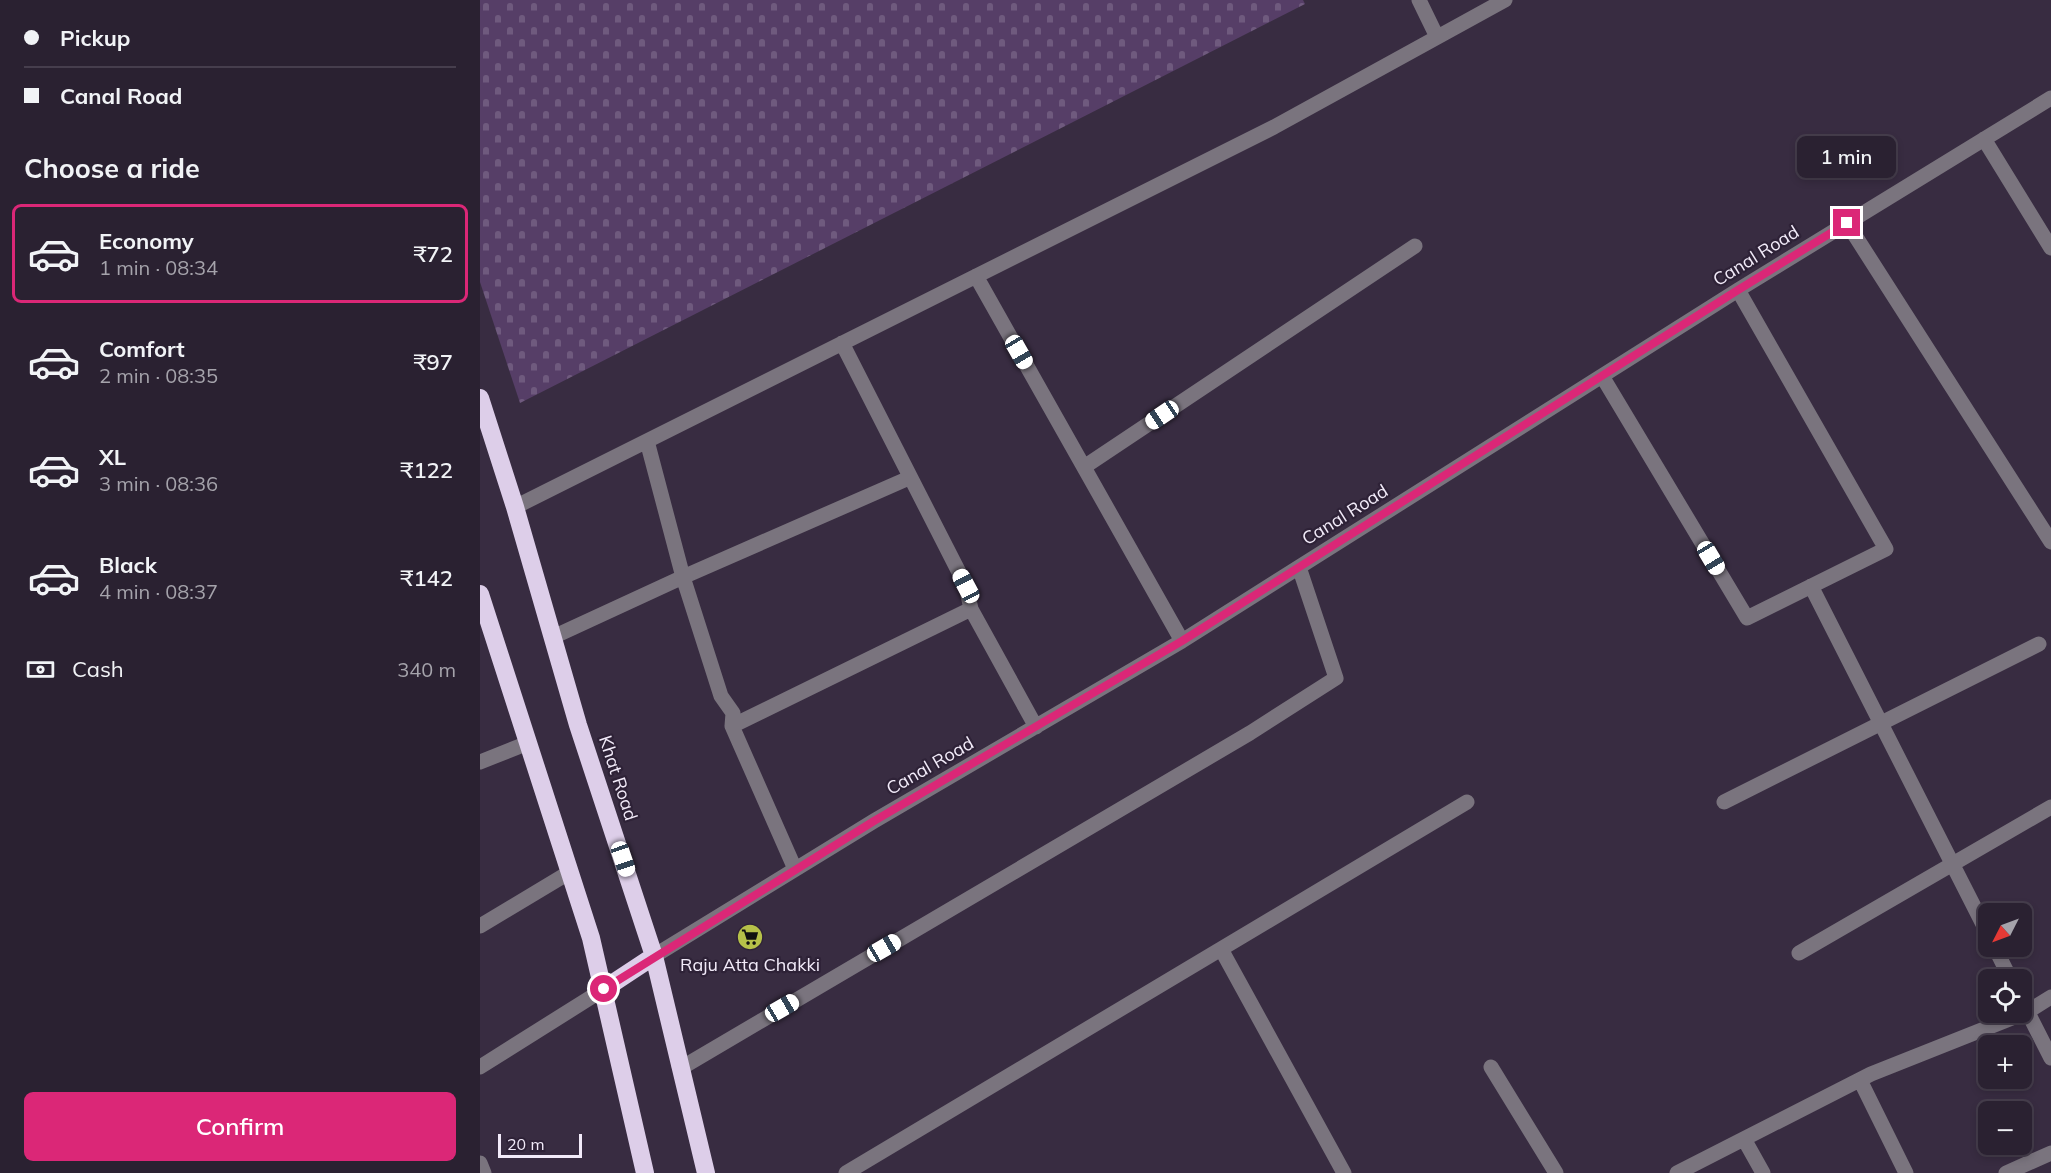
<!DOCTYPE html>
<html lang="en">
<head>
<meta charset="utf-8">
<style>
  :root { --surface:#2a2131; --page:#362e3d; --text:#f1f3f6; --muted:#a5a3ab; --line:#463e4d; --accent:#db2777 }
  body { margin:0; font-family:Mulish,sans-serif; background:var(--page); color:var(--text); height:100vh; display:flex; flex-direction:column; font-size:22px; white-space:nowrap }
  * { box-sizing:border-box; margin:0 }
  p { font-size:20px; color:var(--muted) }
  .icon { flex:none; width:33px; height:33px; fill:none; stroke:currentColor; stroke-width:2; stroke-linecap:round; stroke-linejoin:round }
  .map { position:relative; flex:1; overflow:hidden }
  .sheet { display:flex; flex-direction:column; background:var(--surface); width:480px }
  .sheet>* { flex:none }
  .banner { display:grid; align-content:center; height:132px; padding:0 24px; background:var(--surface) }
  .needle { width:39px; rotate:228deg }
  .tools { position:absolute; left:1498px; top:903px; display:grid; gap:12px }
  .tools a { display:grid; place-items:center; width:54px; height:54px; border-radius:9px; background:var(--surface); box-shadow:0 3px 9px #0003,0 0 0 2px var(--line); font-size:30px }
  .scale { position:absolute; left:18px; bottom:15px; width:84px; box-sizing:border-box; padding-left:6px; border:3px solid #f2ebf9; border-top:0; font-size:16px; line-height:21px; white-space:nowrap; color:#f2ebf9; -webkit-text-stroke:4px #2e2237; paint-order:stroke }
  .end { position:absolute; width:27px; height:27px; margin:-14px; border:8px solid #db2777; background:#fff; box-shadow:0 0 0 3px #fff }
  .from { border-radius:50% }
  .bubble { position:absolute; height:42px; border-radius:9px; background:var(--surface); box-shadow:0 3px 9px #0003,0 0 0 2px var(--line); font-size:20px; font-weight:600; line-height:42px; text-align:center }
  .car { position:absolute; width:18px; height:36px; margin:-18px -9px; border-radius:8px; box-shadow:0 0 4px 2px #0007; background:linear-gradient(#fff 24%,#345 0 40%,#fff 0 76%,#345 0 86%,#fff 0) }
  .banner b { display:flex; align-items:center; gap:21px; height:57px; font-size:22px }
  .banner b+b { border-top:2px solid var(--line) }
  .banner i { width:15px; height:15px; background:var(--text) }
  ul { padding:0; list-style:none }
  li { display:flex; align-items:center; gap:18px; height:99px; margin:0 12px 9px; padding:0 12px; border:3px solid transparent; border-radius:9px }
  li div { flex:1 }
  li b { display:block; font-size:22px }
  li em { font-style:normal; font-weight:600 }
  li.on { border-color:var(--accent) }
  li>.icon { width:54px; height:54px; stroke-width:1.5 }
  h2 { padding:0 24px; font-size:27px; line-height:72px }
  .pay { display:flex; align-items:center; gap:15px; height:66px; padding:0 24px; font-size:22px }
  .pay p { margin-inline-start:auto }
  .button { display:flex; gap:12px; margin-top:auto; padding:12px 24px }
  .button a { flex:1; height:69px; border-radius:9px; background:var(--accent); color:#fff; font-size:24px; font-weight:600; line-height:69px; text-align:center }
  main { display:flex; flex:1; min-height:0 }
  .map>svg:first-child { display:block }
  .cemetery { fill:url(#cemetery-stones) }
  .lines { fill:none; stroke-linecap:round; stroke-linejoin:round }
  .minor { stroke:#7a747e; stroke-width:15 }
  .highway { stroke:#ddcee9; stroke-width:18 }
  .route { stroke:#db2777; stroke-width:8 }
  .labels { text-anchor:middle; stroke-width:4.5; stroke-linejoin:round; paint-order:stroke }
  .street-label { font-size:18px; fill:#f2ebf9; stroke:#2e2237 }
  .poi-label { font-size:18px; fill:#f2ebf9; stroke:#2e2237 }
</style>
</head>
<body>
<main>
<section class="sheet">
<div class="banner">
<b><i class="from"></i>Pickup</b>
<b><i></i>Canal Road</b>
</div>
<h2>Choose a ride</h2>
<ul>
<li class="on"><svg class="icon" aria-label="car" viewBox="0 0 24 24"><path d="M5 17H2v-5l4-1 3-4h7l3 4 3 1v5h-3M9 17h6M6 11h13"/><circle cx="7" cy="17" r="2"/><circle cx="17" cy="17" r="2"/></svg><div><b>Economy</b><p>1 min · 08:34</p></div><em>₹72</em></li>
<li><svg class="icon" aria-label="car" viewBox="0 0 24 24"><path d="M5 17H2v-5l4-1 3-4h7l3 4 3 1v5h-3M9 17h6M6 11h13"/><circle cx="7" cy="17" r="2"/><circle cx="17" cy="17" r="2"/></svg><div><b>Comfort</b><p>2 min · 08:35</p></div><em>₹97</em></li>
<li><svg class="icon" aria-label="car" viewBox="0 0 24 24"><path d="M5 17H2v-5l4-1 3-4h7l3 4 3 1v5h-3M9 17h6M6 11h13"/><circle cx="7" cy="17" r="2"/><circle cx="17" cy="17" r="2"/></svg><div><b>XL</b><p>3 min · 08:36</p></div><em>₹122</em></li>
<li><svg class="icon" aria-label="car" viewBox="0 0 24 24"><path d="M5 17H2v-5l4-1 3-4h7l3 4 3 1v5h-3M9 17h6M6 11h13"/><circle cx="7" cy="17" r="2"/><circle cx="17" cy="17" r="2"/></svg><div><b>Black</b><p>4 min · 08:37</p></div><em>₹142</em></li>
</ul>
<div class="pay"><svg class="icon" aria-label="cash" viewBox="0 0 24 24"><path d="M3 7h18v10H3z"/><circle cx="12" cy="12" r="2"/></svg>Cash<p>340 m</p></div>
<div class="button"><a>Confirm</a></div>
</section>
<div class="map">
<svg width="1571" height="1173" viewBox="0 0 1571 1173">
  <defs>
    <pattern id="cemetery-stones" width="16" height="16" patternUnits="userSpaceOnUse" patternTransform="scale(1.5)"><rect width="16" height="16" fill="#563e67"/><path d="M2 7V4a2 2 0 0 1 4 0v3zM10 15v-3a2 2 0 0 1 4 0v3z" fill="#6f5a7e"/></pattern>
  </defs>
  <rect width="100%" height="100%" fill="#382c41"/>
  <path class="cemetery" d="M0 0H823L825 4 40 403 0 282Z"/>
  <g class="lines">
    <path class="minor" d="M939 0 957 37
      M1504 139 1571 248
      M1367 223 1571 542
      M496 276 702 641
      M362 343 486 586 491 609 556 727
      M1122 376 1267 618 1406 549 1258 290
      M167 441 203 577 241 696 253 713 252 726 315 869
      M604 467 935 246
      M35 507 794 127 1025 0
      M1331 586 1509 936
      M73 637 203 577 429 478
      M252 726 491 609
      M0 762 48 743
      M1244 802 1559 644
      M0 926 90 872
      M1514 946 1531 980
      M741 949 864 1173
      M1319 953 1571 807
      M174 956 394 821 702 641 1258 290 1571 98
      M1542 1001 1571 1058
      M199 1066 201 1068 770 733 856 678 819 567
      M0 1067 124 989
      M1011 1067 1076 1173
      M1380 1080 1426 1173
      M1264 1139 1283 1173
      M0 1163 4 1173
      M366 1173 987 802
      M1197 1173 1391 1074 1547 1012 1571 997
      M1526 1173 1571 1153"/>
    <path class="highway" d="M0 398 35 507 98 725 174 956 226 1173
      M0 594 111 938 165 1173
      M124 989 174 956"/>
  </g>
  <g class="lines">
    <path class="route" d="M124 989 394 821 702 641 1258 290 1367 223"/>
  </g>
  <defs>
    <g id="supermarket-disc" transform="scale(1.35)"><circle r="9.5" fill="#b6c149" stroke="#2e2237"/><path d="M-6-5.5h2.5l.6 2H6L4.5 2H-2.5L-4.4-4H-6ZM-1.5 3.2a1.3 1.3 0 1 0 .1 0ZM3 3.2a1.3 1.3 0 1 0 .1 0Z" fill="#111"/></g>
  </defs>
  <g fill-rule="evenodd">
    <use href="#supermarket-disc" x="270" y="937"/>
  </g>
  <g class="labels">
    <g class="street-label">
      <text transform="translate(1276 256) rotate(-32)" y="6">Canal Road</text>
      <text transform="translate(865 515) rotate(-32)" y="6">Canal Road</text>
      <text transform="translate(450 766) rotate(-30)" y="6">Canal Road</text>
      <text transform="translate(138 778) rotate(72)" y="6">Khat Road</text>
    </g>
    <g class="poi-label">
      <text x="270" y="971">Raju Atta Chakki</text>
    </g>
  </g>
</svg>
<div class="tools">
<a><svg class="needle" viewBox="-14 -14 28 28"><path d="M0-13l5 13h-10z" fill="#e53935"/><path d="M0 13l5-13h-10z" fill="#a5a3ab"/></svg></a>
<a><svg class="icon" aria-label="locate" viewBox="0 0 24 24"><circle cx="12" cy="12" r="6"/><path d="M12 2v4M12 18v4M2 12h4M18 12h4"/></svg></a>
<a>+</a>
<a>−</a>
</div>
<div class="scale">20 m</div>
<i class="end from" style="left:124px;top:989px"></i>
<i class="end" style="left:1367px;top:223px"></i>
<div class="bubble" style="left:1317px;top:136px;width:99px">1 min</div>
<i class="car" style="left:539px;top:352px;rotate:150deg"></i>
<i class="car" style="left:682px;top:415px;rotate:236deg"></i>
<i class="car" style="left:1231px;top:558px;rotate:149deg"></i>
<i class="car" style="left:486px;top:586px;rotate:332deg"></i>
<i class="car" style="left:143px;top:859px;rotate:161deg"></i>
<i class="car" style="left:404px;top:948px;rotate:60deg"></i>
<i class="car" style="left:302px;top:1008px;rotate:60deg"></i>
</div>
</main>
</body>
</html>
